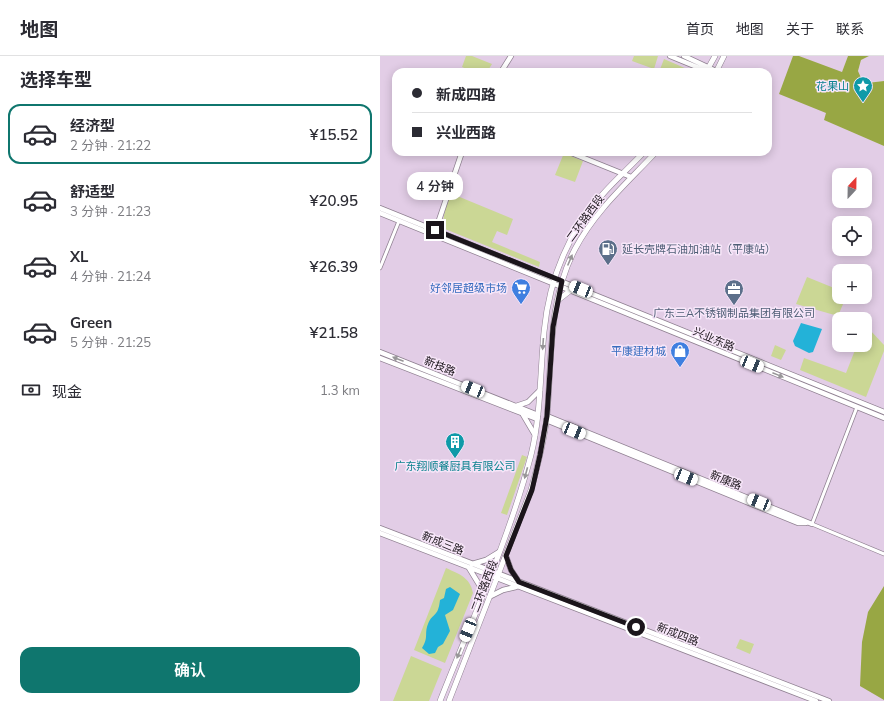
<!DOCTYPE html>
<html lang="zh">
<head>
<meta charset="utf-8">
<style>
  :root { --surface:#fff; --page:#f7f7f7; --text:#2b2b33; --muted:#7c7c81; --line:#e1e1e2; --accent:#0f766e }
  body { margin:0; font-family:Mulish,"Noto Sans SC",sans-serif; background:var(--page); color:var(--text); height:100vh; display:flex; flex-direction:column; font-size:15px; white-space:nowrap }
  * { box-sizing:border-box; margin:0 }
  p { font-size:13px; color:var(--muted) }
  .icon { flex:none; width:22px; height:22px; fill:none; stroke:currentColor; stroke-width:2; stroke-linecap:round; stroke-linejoin:round }
  .map { position:relative; flex:1; overflow:hidden }
  .drawer { display:flex; flex-direction:column; background:var(--surface); width:380px }
  .drawer>* { flex:none }
  .top-card { position:absolute; left:12px; top:12px; width:380px; height:88px; border-radius:12px; box-shadow:0 2px 10px #0003; display:grid; align-content:center; height:88px; padding:0 20px; background:var(--surface) }
  .needle { width:26px; rotate:22deg }
  .tools { position:absolute; left:452px; top:112px; display:grid; gap:8px }
  .tools a { display:grid; place-items:center; width:40px; height:40px; border-radius:8px; background:var(--surface); box-shadow:0 2px 10px #0003; font-size:20px }
  .end { position:absolute; width:18px; height:18px; margin:-9px; border:5px solid #1b151b; background:#fff; box-shadow:0 0 0 2px #fff }
  .from { border-radius:50% }
  .bubble { position:absolute; height:28px; border-radius:12px; background:var(--surface); box-shadow:0 2px 10px #0003; font-size:13px; font-weight:600; line-height:28px; text-align:center }
  .car { position:absolute; width:12px; height:24px; margin:-12px -6px; border-radius:5px; box-shadow:0 0 3px 1px #0007; background:linear-gradient(#fff 24%,#345 0 40%,#fff 0 76%,#345 0 86%,#fff 0) }
  .top-card b { display:flex; align-items:center; gap:14px; height:38px; font-size:15px }
  .top-card b+b { border-top:1px solid var(--line) }
  .top-card i { width:10px; height:10px; background:var(--text) }
  ul { padding:0; list-style:none }
  li { display:flex; align-items:center; gap:12px; height:60px; margin:0 8px 6px; padding:0 12px; border:2px solid transparent; border-radius:12px }
  li div { flex:1 }
  li b { display:block; font-size:15px }
  li em { font-style:normal; font-weight:600 }
  li.current { border-color:var(--accent) }
  li>.icon { width:36px; height:36px; stroke-width:1.5 }
  h2 { padding:0 20px; font-size:18px; line-height:48px }
  .pay { display:flex; align-items:center; gap:10px; height:44px; padding:0 20px; font-size:15px }
  .pay p { margin-inline-start:auto }
  .cta { display:flex; gap:8px; margin-top:auto; padding:8px 20px }
  .cta a { flex:1; height:46px; border-radius:12px; background:var(--accent); color:#fff; font-size:16px; font-weight:600; line-height:46px; text-align:center }
  header { display:flex; align-items:center; gap:24px; box-sizing:border-box; height:56px; padding:0 20px; background:var(--surface); border-bottom:1px solid var(--line) }
  header strong { font-size:19px }
  nav { display:flex; gap:22px; margin-inline-start:auto; font-size:14px }
  main { display:flex; flex:1; min-height:0 }
  .map>svg:first-child { display:block }
  .built { fill:#e2cde6; fill-rule:evenodd }
  .green { fill:#cbd795 }
  .forest { fill:#98a744 }
  .water { fill:#23b2d8 }
  .lines { fill:none; stroke-linecap:round; stroke-linejoin:round }
  .street-casing { stroke:#908192; stroke-width:4.5 }
  .secondary-casing { stroke:#908192; stroke-width:6 }
  .primary-casing { stroke:#908192; stroke-width:6 }
  .street { stroke:#fff; stroke-width:3 }
  .secondary { stroke:#fff; stroke-width:4.5 }
  .primary { stroke:#fff; stroke-width:5 }
  .oneway { fill:#989698 }
  .route { stroke:#1b151b; stroke-width:5 }
  .labels { text-anchor:middle; stroke-width:3; stroke-linejoin:round; paint-order:stroke }
  .culture-label { font-size:11px; fill:#0d838f; stroke:#f7e6f9; text-anchor:end }
  .street-label { font-size:11px; fill:#1b151b; stroke:#f7e6f9 }
  .service-label { font-size:11px; fill:#4e5e75; stroke:#f7e6f9; text-anchor:start }
  .shop-label { font-size:11px; fill:#366cbe; stroke:#f7e6f9; text-anchor:end }
</style>
</head>
<body>
<header>
<strong>地图</strong>
<nav><a>首页</a><a>地图</a><a>关于</a><a>联系</a></nav>
</header>
<main>
<section class="drawer">
<h2>选择车型</h2>
<ul>
<li class="current"><svg class="icon" aria-label="car" viewBox="0 0 24 24"><path d="M5 17H2v-5l4-1 3-4h7l3 4 3 1v5h-3M9 17h6M6 11h13"/><circle cx="7" cy="17" r="2"/><circle cx="17" cy="17" r="2"/></svg><div><b>经济型</b><p>2 分钟 · 21:22</p></div><em>¥15.52</em></li>
<li><svg class="icon" aria-label="car" viewBox="0 0 24 24"><path d="M5 17H2v-5l4-1 3-4h7l3 4 3 1v5h-3M9 17h6M6 11h13"/><circle cx="7" cy="17" r="2"/><circle cx="17" cy="17" r="2"/></svg><div><b>舒适型</b><p>3 分钟 · 21:23</p></div><em>¥20.95</em></li>
<li><svg class="icon" aria-label="car" viewBox="0 0 24 24"><path d="M5 17H2v-5l4-1 3-4h7l3 4 3 1v5h-3M9 17h6M6 11h13"/><circle cx="7" cy="17" r="2"/><circle cx="17" cy="17" r="2"/></svg><div><b>XL</b><p>4 分钟 · 21:24</p></div><em>¥26.39</em></li>
<li><svg class="icon" aria-label="car" viewBox="0 0 24 24"><path d="M5 17H2v-5l4-1 3-4h7l3 4 3 1v5h-3M9 17h6M6 11h13"/><circle cx="7" cy="17" r="2"/><circle cx="17" cy="17" r="2"/></svg><div><b>Green</b><p>5 分钟 · 21:25</p></div><em>¥21.58</em></li>
</ul>
<div class="pay"><svg class="icon" aria-label="cash" viewBox="0 0 24 24"><path d="M3 7h18v10H3z"/><circle cx="12" cy="12" r="2"/></svg>现金<p>1.3 km</p></div>
<div class="cta"><a>确认</a></div>
</section>
<div class="map">
<svg width="504" height="645" viewBox="0 0 504 645">
  <rect width="100%" height="100%" fill="#ead9ec"/>
  <path class="built" d="M0 0H468L444 64 504 90V645H0ZM16 16H388V96H16ZM459 119H485V145H459ZM459 167H485V193H459ZM459 215H485V241H459ZM459 263H485V289H459Z
    M489 0H504V25L487 27 482 24 478 15 480 8 481 4Z"/>
  <path class="green" d="M86 0H92L112 8 107 16H94L82 11Z
    M254 0H278L274 13 252 5Z
    M284 3 307 13 309 16H279Z
    M184 97 203 105 195 126 175 119Z
    M70 137 133 163 127 179 117 175 112 186 160 206 159 211 65 173C60 165 68 146 70 137Z
    M427 221 459 234V241H466L458 260 416 248Z
    M485 273H489L504 289V295L486 341 420 314 424 302 466 317 477 289H485Z
    M395 289 406 294 401 304 391 300Z
    M142 399 147 401 127 459 121 457Z
    M66 512C79 518 90 521 93 537L65 607 34 594Z
    M360 583 374 588 370 598 356 592Z
    M31 600 62 613 49 645H13Z"/>
  <path class="forest" d="M413 0H419L462 16 468 0H489L481 4 478 15 482 24 487 27 504 25V90L444 64 446 57 399 38Z
    M504 530V644L480 630 482 586 488 556Z"/>
  <path class="water" d="M421 267 442 273 433 296 429 297 415 290 413 285Z
    M70 531 80 538 73 554 65 559 70 575 63 588 58 591 55 597 49 598 42 592C49 581 44 578 48 568 53 556 58 562 60 544L64 542 66 533Z"/>
  <g class="lines">
    <g class="street-casing">
      <path id="street" d="M0 212 19 165
        M477 351 432 468 504 498"/>
    </g>
    <g class="secondary-casing">
      <path id="secondary" d="M290 0 329 16
        M304 0 336 15
        M121 16 131 0
        M189 96 251 121
        M0 152 504 356
        M0 157 504 362
        M55 176 82 96
        M0 296 158 359
        M0 302 157 363
        M136 350 148 346 160 334
        M142 357 155 379
        M167 360 432 468
        M166 364 418 467H426
        M0 472 449 645
        M0 477 436 645
        M126 500 131 514 139 526
        M92 508 106 504 119 496
        M89 512 103 535
        M111 540 123 534 136 531"/>
    </g>
    <g class="primary-casing">
      <path id="primary" d="M326 16 335 0
        M336 16 344 0
        M177 245 191 234
        M60 645C92 564 129 483 151 399 161 359 160 317 164 276 169 224 187 178 222 139 235 124 250 111 264 96
        M69 645 151 434C158 409 164 385 167 360 172 303 168 245 195 193 215 155 247 127 276 96"/>
    </g>
    <use href="#street" class="street"/>
    <use href="#secondary" class="secondary"/>
    <use href="#primary" class="primary"/>
  </g>
  <defs><path id="oneway-solid" d="M-6-.8H1V-3.2L6.5 0L1 3.2V.8H-6Z"/></defs>
  <g class="oneway">
    <use href="#oneway-solid" transform="translate(190 204) rotate(-67)"/>
    <use href="#oneway-solid" transform="translate(163 288) rotate(94)"/>
    <use href="#oneway-solid" transform="translate(18 303) rotate(-159)"/>
    <use href="#oneway-solid" transform="translate(398 319) rotate(22)"/>
    <use href="#oneway-solid" transform="translate(146 417) rotate(105)"/>
    <use href="#oneway-solid" transform="translate(79 597) rotate(112)"/>
  </g>
  <g class="lines">
    <path class="route" d="M55 174 182 225 173 271 167 360 160 399 152 434 126 500 131 514 139 526 256 571"/>
  </g>
  <defs>
    <g id="sight-pin" transform="scale(1)"><path d="M0 17L-7.5 6A9.5 9.5 0 1 1 7.5 6Z" fill="#0f9aa8" stroke="#f7e6f9"/><path d="M0-6L1.8-2.2L6-1.7L2.9 1.2L3.7 5.4L0 3.3L-3.7 5.4L-2.9 1.2L-6-1.7L-1.8-2.2Z" fill="#fff"/></g>
    <g id="fuel-pin" transform="scale(1)"><path d="M0 17L-7.5 6A9.5 9.5 0 1 1 7.5 6Z" fill="#5c6f8a" stroke="#f7e6f9"/><path d="M-5.5-6h7V0h2V4h1.3V-2.5L3-4.5l.8-.8L6-3V5H2.5V1h-1V6h-7ZM-4.2-4.7v3.2H.2V-4.7Z" fill="#fff"/></g>
    <g id="supermarket-pin" transform="scale(1)"><path d="M0 17L-7.5 6A9.5 9.5 0 1 1 7.5 6Z" fill="#3f7fe0" stroke="#f7e6f9"/><path d="M-6-5.5h2.5l.6 2H6L4.5 2H-2.5L-4.4-4H-6ZM-1.5 3.2a1.3 1.3 0 1 0 .1 0ZM3 3.2a1.3 1.3 0 1 0 .1 0Z" fill="#fff"/></g>
    <g id="office-pin" transform="scale(1)"><path d="M0 17L-7.5 6A9.5 9.5 0 1 1 7.5 6Z" fill="#5c6f8a" stroke="#f7e6f9"/><path d="M-6-3h4V-5.5h4V-3h4V5H-6ZM-1-4.5V-3h2v-1.5ZM-6 0V1H6V0Z" fill="#fff"/></g>
    <g id="shop-pin" transform="scale(1)"><path d="M0 17L-7.5 6A9.5 9.5 0 1 1 7.5 6Z" fill="#3f7fe0" stroke="#f7e6f9"/><path d="M-5-2.5h2.3a2.7 3.5 0 0 1 5.4 0H5L5.5 6h-11ZM-1.5-2.5h3a1.5 2.3 0 0 0-3 0Z" fill="#fff"/></g>
    <g id="building-pin" transform="scale(1)"><path d="M0 17L-7.5 6A9.5 9.5 0 1 1 7.5 6Z" fill="#0f9aa8" stroke="#f7e6f9"/><path d="M-4-6H4V6H1V3H-1V6H-4ZM-2.5-4.3h1.7v1.8h-1.7ZM.8-4.3h1.7v1.8H.8ZM-2.5-1h1.7V.8h-1.7ZM.8-1h1.7V.8H.8Z" fill="#fff"/></g>
  </defs>
  <g fill-rule="evenodd">
    <use href="#sight-pin" x="483" y="30"/>
    <use href="#fuel-pin" x="228" y="193"/>
    <use href="#supermarket-pin" x="141" y="232"/>
    <use href="#office-pin" x="354" y="233"/>
    <use href="#shop-pin" x="300" y="295"/>
    <use href="#building-pin" x="75" y="386"/>
  </g>
  <g class="labels">
    <g class="culture-label">
      <text x="469" y="34">花果山</text>
      <text x="75" y="414" text-anchor="middle">广东翔顺餐厨具有限公司</text>
    </g>
    <g class="street-label">
      <text transform="translate(205 162) rotate(-54)" y="4">二环路西段</text>
      <text transform="translate(334 283) rotate(23)" y="4">兴业东路</text>
      <text transform="translate(60 310) rotate(22)" y="4">新技路</text>
      <text transform="translate(346 424) rotate(22)" y="4">新康路</text>
      <text transform="translate(63 487) rotate(22)" y="4">新成三路</text>
      <text transform="translate(104 530) rotate(-69)" y="4">二环路西段</text>
      <text transform="translate(298 578) rotate(21)" y="4">新成四路</text>
    </g>
    <g class="service-label">
      <text x="242" y="197">延长壳牌石油加油站（平康站）</text>
      <text x="354" y="261" text-anchor="middle">广东三A不锈钢制品集团有限公司</text>
    </g>
    <g class="shop-label">
      <text x="127" y="236">好邻居超级市场</text>
      <text x="286" y="299">平康建材城</text>
    </g>
  </g>
</svg>
<div class="tools">
<a><svg class="needle" viewBox="-14 -14 28 28"><path d="M0-13l5 13h-10z" fill="#e53935"/><path d="M0 13l5-13h-10z" fill="#7c7c81"/></svg></a>
<a><svg class="icon" aria-label="locate" viewBox="0 0 24 24"><circle cx="12" cy="12" r="6"/><path d="M12 2v4M12 18v4M2 12h4M18 12h4"/></svg></a>
<a>+</a>
<a>−</a>
</div>
<i class="end from" style="left:256px;top:571px"></i>
<i class="end" style="left:55px;top:174px"></i>
<div class="bubble" style="left:27px;top:116px;width:56px">4 分钟</div>
<i class="car" style="left:201px;top:233px;rotate:292deg"></i>
<i class="car" style="left:372px;top:308px;rotate:112deg"></i>
<i class="car" style="left:93px;top:333px;rotate:292deg"></i>
<i class="car" style="left:194px;top:375px;rotate:112deg"></i>
<i class="car" style="left:306px;top:421px;rotate:112deg"></i>
<i class="car" style="left:379px;top:446px;rotate:292deg"></i>
<i class="car" style="left:88px;top:574px;rotate:202deg"></i>
<div class="top-card">
<b><i class="from"></i>新成四路</b>
<b><i></i>兴业西路</b>
</div>
</div>
</main>
</body>
</html>
